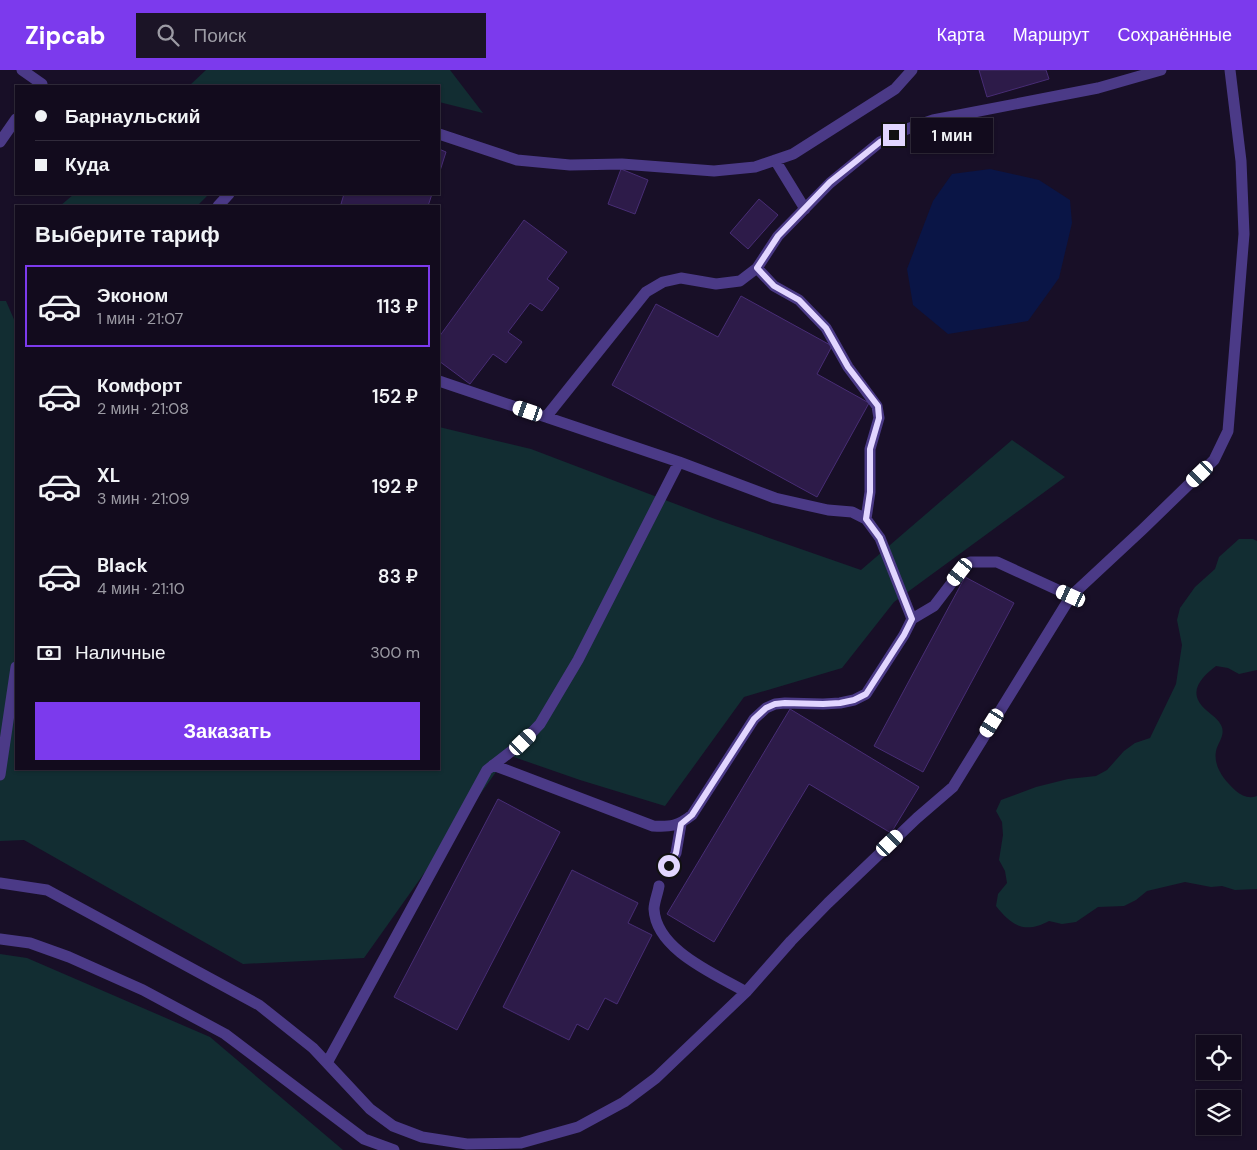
<!DOCTYPE html>
<html lang="ru">
<head>
<meta charset="utf-8">
<style>
  :root { --surface:#120b1d; --page:#1b1426; --text:#f1f3f6; --muted:#9c9ba4; --line:#312b3b; --accent:#7c3aed }
  body { margin:0; font-family:"DM Sans",sans-serif; background:var(--page); color:var(--text); height:100vh; display:flex; flex-direction:column; font-size:19px; white-space:nowrap }
  * { box-sizing:border-box; margin:0 }
  p { font-size:16px; color:var(--muted) }
  .icon { flex:none; width:28px; height:28px; fill:none; stroke:currentColor; stroke-width:2; stroke-linecap:round; stroke-linejoin:round }
  .map { position:relative; flex:1; overflow:hidden }
  .details { position:absolute; left:15px; top:135px; width:425px; height:565px; display:flex; flex-direction:column; background:var(--surface); border-radius:0px; box-shadow:0 1px 4px #0004,0 0 0 1px var(--line) }
  .details>* { flex:none }
  .hud { position:absolute; left:15px; top:15px; width:425px; height:110px; border-radius:0px; box-shadow:0 1px 4px #0004,0 0 0 1px var(--line); display:grid; align-content:center; height:110px; padding:0 20px; background:var(--surface) }
  .fabs { position:absolute; left:1196px; top:965px; display:grid; gap:10px }
  .fabs a { display:grid; place-items:center; width:45px; height:45px; border-radius:0px; background:var(--surface); box-shadow:0 1px 4px #0004,0 0 0 1px var(--line); font-size:25px }
  .end { position:absolute; width:22px; height:22px; margin:-11px; border:6px solid #e2d6ff; background:#111; box-shadow:0 0 0 2px #111 }
  .from { border-radius:50% }
  .bubble { position:absolute; height:35px; border-radius:0px; background:var(--surface); box-shadow:0 1px 4px #0004,0 0 0 1px var(--line); font-size:16px; font-weight:600; line-height:35px; text-align:center }
  .car { position:absolute; width:15px; height:30px; margin:-15px -8px; border-radius:6px; box-shadow:0 0 4px 1px #0007; background:linear-gradient(#fff 24%,#345 0 40%,#fff 0 76%,#345 0 86%,#fff 0) }
  .hud b { display:flex; align-items:center; gap:18px; height:48px; font-size:19px }
  .hud b+b { border-top:1px solid var(--line) }
  .hud i { width:12px; height:12px; background:var(--text) }
  ul { padding:0; list-style:none }
  li { display:flex; align-items:center; gap:15px; height:82px; margin:0 10px 8px; padding:0 10px; border:2px solid transparent; border-radius:0px }
  li div { flex:1 }
  li b { display:block; font-size:19px }
  li em { font-style:normal; font-weight:600 }
  li.active { border-color:var(--accent) }
  li>.icon { width:45px; height:45px; stroke-width:1.5 }
  h2 { padding:0 20px; font-size:22px; line-height:60px }
  .pay { display:flex; align-items:center; gap:12px; height:55px; padding:0 20px; font-size:19px }
  .pay p { margin-inline-start:auto }
  .primary-button { display:flex; gap:10px; margin-top:auto; padding:10px 20px }
  .primary-button a { flex:1; height:58px; border-radius:0px; background:var(--accent); color:#fff; font-size:20px; font-weight:600; line-height:58px; text-align:center }
  header { display:flex; align-items:center; gap:30px; box-sizing:border-box; height:70px; padding:0 25px; background:var(--accent); color:#fff }
  header strong { font-size:24px }
  nav { display:flex; gap:28px; margin-inline-start:auto; font-size:18px }
  .search { width:350px; height:45px; background:var(--page); display:flex; align-items:center; gap:12px; box-sizing:border-box; padding:0 18px; border-radius:0px; color:var(--muted); font-size:19px }
  .map>svg:first-child { display:block }
  .green { fill:#122d32 }
  .water { fill:#0a1546 }
  .building { fill:#2d1b49; stroke:#482d75 }
  .lines { fill:none; stroke-linecap:round; stroke-linejoin:round }
  .service { stroke:#4b3a87; stroke-width:11 }
  .route { stroke:#e2d6ff; stroke-width:6 }
</style>
</head>
<body>
<header>
<strong>Zipcab</strong>
<div class="search"><svg class="icon" aria-label="search" viewBox="0 0 24 24"><circle cx="10" cy="10" r="6"/><path d="M15 15l6 6"/></svg>Поиск</div>
<nav><a>Карта</a><a>Маршрут</a><a>Сохранённые</a></nav>
</header>
<div class="map">
<svg width="1257" height="1080" viewBox="0 0 1257 1080">
  <rect width="100%" height="100%" fill="#180f27"/>
  <path class="green" d="M206 0H450L483 43 439 32V16L367 15 365 16H189Z
    M74 124H209L197 136H60Z
    M0 231H6L16 254V699H439V357L531 379 715 449 861 500 1012 370 1065 407 894 532 842 598 744 627 665 736 580 710 508 685 364 888 243 894 24 770 0 771Z
    M1239 469H1253L1257 471V600L1239 604 1228 598 1216 596C1203 606 1188 620 1202 636 1208 643 1217 647 1221 655 1226 665 1218 672 1216 681 1213 697 1225 711 1236 721 1242 726 1249 729 1257 726V819L1235 820 1222 816 1211 817 1185 812 1147 821 1136 830 1124 836 1098 837 1076 852 1062 854 1049 851C1025 864 1012 856 996 836L998 824 1007 813 1005 801 999 790 1003 765 1002 752 996 741 1001 730 1036 717 1068 709 1096 706 1107 700 1124 681 1135 673 1150 668 1176 614 1182 575 1177 550 1180 538 1195 517 1215 499 1219 487Z
    M0 884 27 888 210 967 343 1080H0Z"/>
  <path class="water" d="M990 99 1039 110 1070 130 1072 153 1059 208 1028 251 948 264 913 235 907 199 933 131 952 104Z"/>
  <path class="building" d="M979 0H1046L1049 9 987 27Z
    M439 79 446 82 439 104Z
    M621 99 648 110 635 144 608 134Z
    M344 124H432L428 136H349L341 134Z
    M759 129 778 145 748 179 730 163Z
    M524 150 567 182 547 209 559 218 542 241 530 233 508 262 522 272 506 293 493 284 470 314 439 291V267Z
    M741 226 832 276 817 304 869 333 817 427 612 315 656 234 718 267Z
    M965 507 1014 533 923 702 874 676Z
    M790 639 919 717 891 763 809 714 714 872 667 844Z
    M498 729 560 762 457 960 394 927Z
    M572 800 638 833 628 853 652 865 617 934 605 928 588 960 577 954 569 970 503 937Z"/>
  <g class="lines">
    <path class="service" d="M22 0 42 14 40 16
      M439 64 517 90 570 95 622 94 714 101 755 97 793 84 895 19 912 0
      M0 72 16 49
      M775 90 805 139
      M218 136 229 124
      M757 198 774 216 799 230 826 258 848 297 877 336 879 348 870 379V422L866 449
      M439 311 679 392 775 428 828 440 852 442 866 449 880 468 912 549 904 565 866 624 854 630 840 633 823 634 785 633 775 634 766 638 754 649 692 745C678 756 671 757 653 756L493 695
      M546 347 646 222 663 212 681 208 716 214 740 211 757 198 778 166 830 113 880 72 907 59 933 50 1098 18 1161 0
      M912 549 934 536 960 502 970 492H997L1071 526
      M0 705 16 597
      M669 796 676 783 681 754
      M0 813 47 820 259 935 313 978 370 1039 393 1056 422 1067 467 1074 521 1073 578 1057 624 1032 656 1008 746 922 791 871 828 833 917 748 953 717 1071 526 1143 459 1214 390 1228 361 1244 164 1241 91 1230 0
      M659 816C658 823 654 832 654 839 656 880 715 904 746 922
      M0 869 30 873 69 887 143 920 225 964 364 1069 394 1080
      M327 993 487 700 523 672 540 654 578 590 679 392"/>
  </g>
  <g class="lines">
    <path class="route" d="M669 796 676 783 681 754 692 745 754 649 766 638 775 634 785 633 823 634 840 633 854 630 866 624 904 565 912 549 880 468 866 449 870 422V379L879 348 878 336 848 297 826 258 799 230 774 216 757 198 778 166 830 112 880 72 894 65"/>
  </g>
</svg>
<div class="fabs">
<a><svg class="icon" aria-label="locate" viewBox="0 0 24 24"><circle cx="12" cy="12" r="6"/><path d="M12 2v4M12 18v4M2 12h4M18 12h4"/></svg></a>
<a><svg class="icon" aria-label="layers" viewBox="0 0 24 24"><path d="M12 4l9 5-9 5-9-5zM3 14l9 5 9-5"/></svg></a>
</div>
<i class="end from" style="left:669px;top:796px"></i>
<i class="end" style="left:894px;top:65px"></i>
<div class="bubble" style="left:911px;top:48px;width:82px">1 мин</div>
<i class="car" style="left:528px;top:341px;rotate:289deg"></i>
<i class="car" style="left:1200px;top:404px;rotate:226deg"></i>
<i class="car" style="left:960px;top:502px;rotate:218deg"></i>
<i class="car" style="left:1071px;top:526px;rotate:295deg"></i>
<i class="car" style="left:992px;top:653px;rotate:212deg"></i>
<i class="car" style="left:523px;top:672px;rotate:46deg"></i>
<i class="car" style="left:890px;top:773px;rotate:46deg"></i>
<div class="hud">
<b><i class="from"></i>Барнаульский</b>
<b><i></i>Куда</b>
</div>
<section class="details">
<h2>Выберите тариф</h2>
<ul>
<li class="active"><svg class="icon" aria-label="car" viewBox="0 0 24 24"><path d="M5 17H2v-5l4-1 3-4h7l3 4 3 1v5h-3M9 17h6M6 11h13"/><circle cx="7" cy="17" r="2"/><circle cx="17" cy="17" r="2"/></svg><div><b>Эконом</b><p>1 мин · 21:07</p></div><em>113 ₽</em></li>
<li><svg class="icon" aria-label="car" viewBox="0 0 24 24"><path d="M5 17H2v-5l4-1 3-4h7l3 4 3 1v5h-3M9 17h6M6 11h13"/><circle cx="7" cy="17" r="2"/><circle cx="17" cy="17" r="2"/></svg><div><b>Комфорт</b><p>2 мин · 21:08</p></div><em>152 ₽</em></li>
<li><svg class="icon" aria-label="car" viewBox="0 0 24 24"><path d="M5 17H2v-5l4-1 3-4h7l3 4 3 1v5h-3M9 17h6M6 11h13"/><circle cx="7" cy="17" r="2"/><circle cx="17" cy="17" r="2"/></svg><div><b>XL</b><p>3 мин · 21:09</p></div><em>192 ₽</em></li>
<li><svg class="icon" aria-label="car" viewBox="0 0 24 24"><path d="M5 17H2v-5l4-1 3-4h7l3 4 3 1v5h-3M9 17h6M6 11h13"/><circle cx="7" cy="17" r="2"/><circle cx="17" cy="17" r="2"/></svg><div><b>Black</b><p>4 мин · 21:10</p></div><em>83 ₽</em></li>
</ul>
<div class="pay"><svg class="icon" aria-label="cash" viewBox="0 0 24 24"><path d="M3 7h18v10H3z"/><circle cx="12" cy="12" r="2"/></svg>Наличные<p>300 m</p></div>
<div class="primary-button"><a>Заказать</a></div>
</section>
</div>
</body>
</html>
